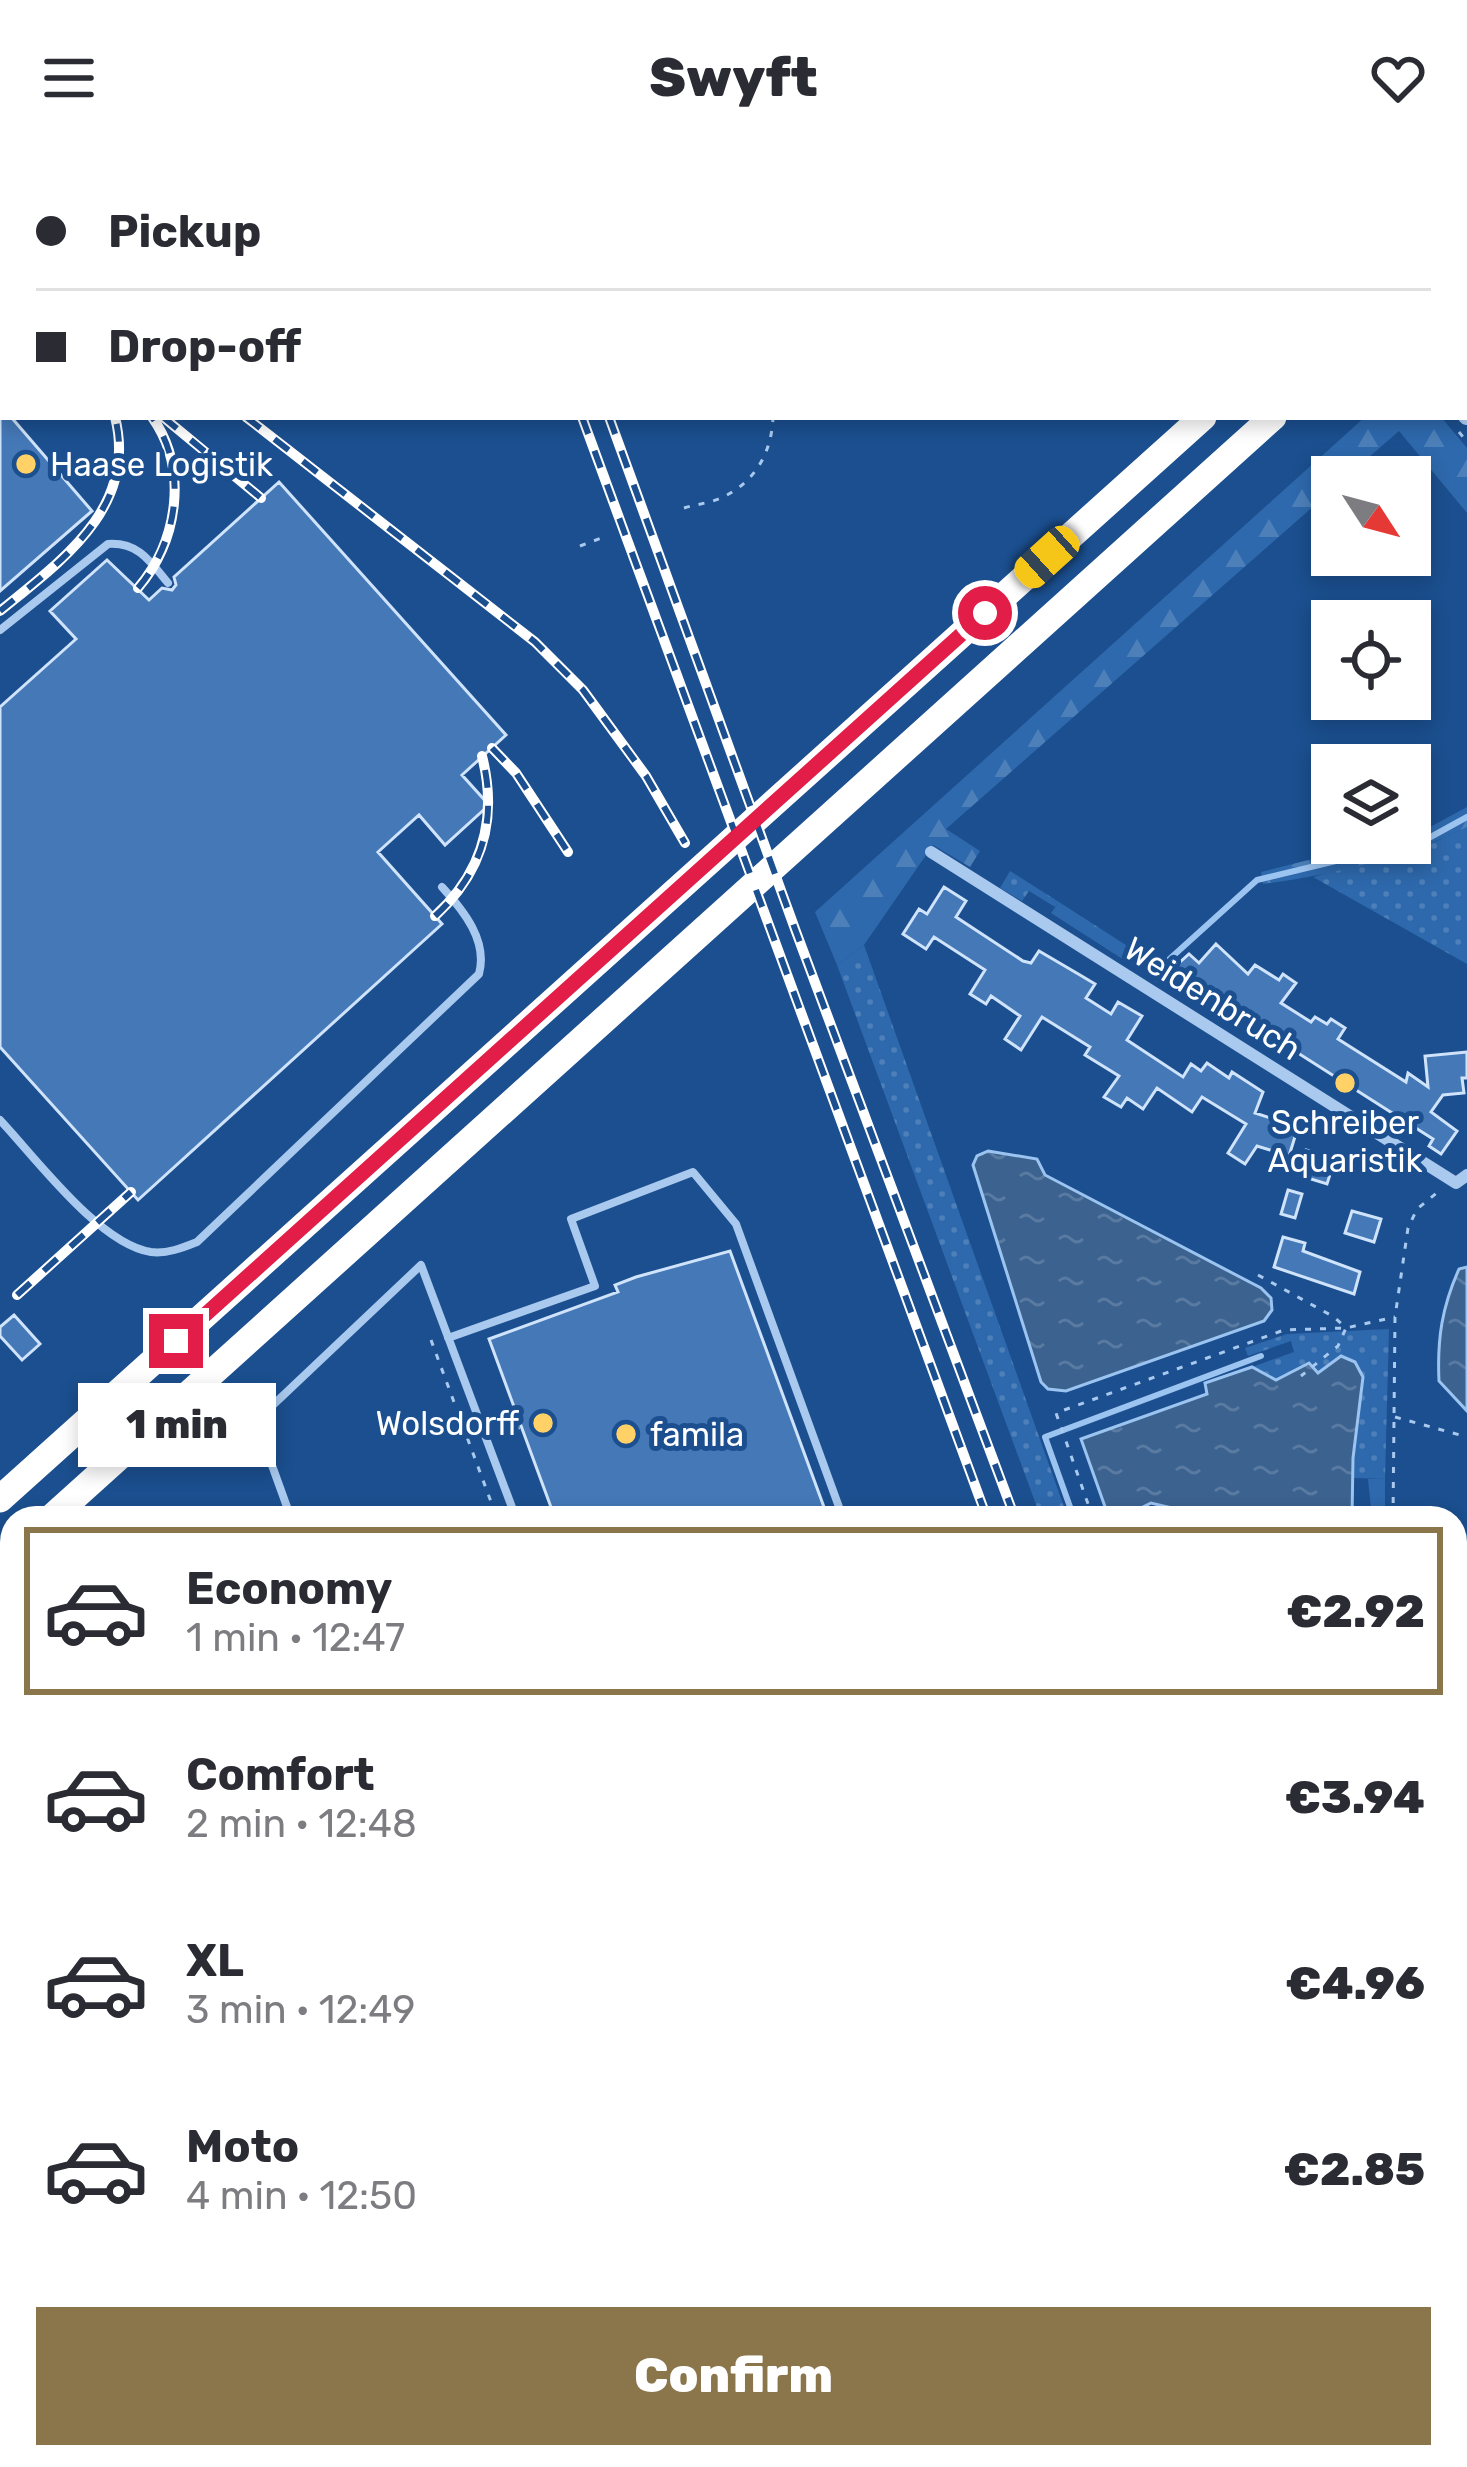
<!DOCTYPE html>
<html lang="en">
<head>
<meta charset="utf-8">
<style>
  :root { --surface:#fff; --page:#f7f7f7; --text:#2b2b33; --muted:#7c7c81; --line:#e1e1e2; --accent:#8a764a }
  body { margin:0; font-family:Rubik,sans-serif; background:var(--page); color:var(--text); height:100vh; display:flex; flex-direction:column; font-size:45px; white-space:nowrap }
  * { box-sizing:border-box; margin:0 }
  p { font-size:39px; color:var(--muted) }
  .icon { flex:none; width:66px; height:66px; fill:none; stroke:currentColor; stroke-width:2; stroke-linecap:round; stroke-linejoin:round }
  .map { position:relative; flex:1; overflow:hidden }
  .sheet { position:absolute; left:0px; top:1350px; width:1467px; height:963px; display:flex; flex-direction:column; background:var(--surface); border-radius:36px 36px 0 0; box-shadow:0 6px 18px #0003 }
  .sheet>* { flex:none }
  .banner { position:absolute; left:0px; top:0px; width:1467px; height:264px; box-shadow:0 6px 18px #0003; display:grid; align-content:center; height:264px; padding:0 36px; background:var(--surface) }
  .needle { width:78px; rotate:126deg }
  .fabs { position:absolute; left:1311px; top:300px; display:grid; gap:24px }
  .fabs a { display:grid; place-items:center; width:120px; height:120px; border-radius:0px; background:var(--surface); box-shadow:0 6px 18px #0003; font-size:60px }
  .end { position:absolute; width:54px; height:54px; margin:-27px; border:15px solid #e11d48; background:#fff; box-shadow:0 0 0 6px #fff }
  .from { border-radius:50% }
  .bubble { position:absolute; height:84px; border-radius:0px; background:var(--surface); box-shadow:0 6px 18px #0003; font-size:39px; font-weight:800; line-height:84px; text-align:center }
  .car { position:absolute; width:36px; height:72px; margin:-36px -18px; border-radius:15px; box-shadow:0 0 9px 3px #0007; background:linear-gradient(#f5c518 24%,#345 0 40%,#f5c518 0 76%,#345 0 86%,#f5c518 0) }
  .banner b { display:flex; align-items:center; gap:42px; height:114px; font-size:45px }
  .banner b+b { border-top:3px solid var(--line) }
  .banner i { width:30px; height:30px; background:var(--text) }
  ul { padding:21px 0 0; list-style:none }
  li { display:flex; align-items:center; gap:36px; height:168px; margin:0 24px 18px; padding:0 12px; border:6px solid transparent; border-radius:0px }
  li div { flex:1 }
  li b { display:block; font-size:45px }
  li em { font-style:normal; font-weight:800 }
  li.on { border-color:var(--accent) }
  li>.icon { width:108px; height:108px; stroke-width:1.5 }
  .cta { display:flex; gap:24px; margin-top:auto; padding:24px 36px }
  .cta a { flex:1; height:138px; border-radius:0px; background:var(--accent); color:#fff; font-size:48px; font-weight:800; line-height:138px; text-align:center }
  header { display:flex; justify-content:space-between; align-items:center; height:156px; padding:0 36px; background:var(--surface); font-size:54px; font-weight:800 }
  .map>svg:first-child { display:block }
  .grass { fill:url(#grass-dots) }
  .forest { fill:url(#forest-firs) }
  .water { fill:url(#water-ripples); stroke:#9cc4f0; stroke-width:3 }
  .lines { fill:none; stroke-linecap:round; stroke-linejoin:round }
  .stream { stroke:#9cc4f0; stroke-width:6 }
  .building { fill:#4478b7; stroke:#cfe3fa; stroke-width:3 }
  .path { stroke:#a9c9ee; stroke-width:3; stroke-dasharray:6 9; stroke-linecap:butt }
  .service { stroke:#a9c9ee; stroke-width:8 }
  .minor { stroke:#a9c9ee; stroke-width:12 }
  .tertiary { stroke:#a9c9ee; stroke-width:18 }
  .motorway { stroke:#fff; stroke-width:27 }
  .rail-casing { stroke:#fff; stroke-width:10 }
  .rail { stroke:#1b4f8f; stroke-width:6; stroke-dasharray:18; stroke-linecap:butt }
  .route { stroke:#e11d48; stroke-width:15 }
  .poi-dot { fill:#ffd166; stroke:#1b4f8f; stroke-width:4.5 }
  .labels { text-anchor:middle; stroke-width:10; stroke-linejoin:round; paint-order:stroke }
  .poi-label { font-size:33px; fill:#fff; stroke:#1b4f8f; text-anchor:start }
  .street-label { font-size:33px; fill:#fff; stroke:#1b4f8f }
</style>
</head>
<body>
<header><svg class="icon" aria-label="menu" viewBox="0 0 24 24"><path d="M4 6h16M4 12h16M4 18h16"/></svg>Swyft<svg class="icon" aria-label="heart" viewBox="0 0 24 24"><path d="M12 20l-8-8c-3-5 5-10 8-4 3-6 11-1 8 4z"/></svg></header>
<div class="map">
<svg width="1467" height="2311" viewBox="0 0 1467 2311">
  <defs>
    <pattern id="grass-dots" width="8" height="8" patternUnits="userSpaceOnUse" patternTransform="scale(3)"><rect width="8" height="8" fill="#2e69ad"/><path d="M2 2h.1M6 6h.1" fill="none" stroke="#4d80b9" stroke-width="1.8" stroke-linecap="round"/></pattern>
    <pattern id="forest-firs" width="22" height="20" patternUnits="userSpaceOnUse" patternTransform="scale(3)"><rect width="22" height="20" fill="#2e69ad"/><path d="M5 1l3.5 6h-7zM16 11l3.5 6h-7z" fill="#4d80b9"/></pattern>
    <pattern id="water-ripples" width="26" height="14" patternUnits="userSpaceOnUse" patternTransform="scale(3)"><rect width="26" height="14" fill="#3c6290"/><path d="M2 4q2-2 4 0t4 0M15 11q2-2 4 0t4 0" fill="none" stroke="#597aa1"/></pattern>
  </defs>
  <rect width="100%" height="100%" fill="#1b4f8f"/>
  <path class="grass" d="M1467 671V808L1313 721 1437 685Z
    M1010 715 1059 746 1055 751 1029 735 1022 745 1000 732Z
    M864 789 1068 1362H1041L837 809Z
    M1389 1173 1385 1323 1353 1322V1302L1317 1217 1308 1207 1276 1224 1252 1211 1294 1196 1291 1185 1248 1200 1245 1192 1287 1178Z
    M1455 1523 1467 1527V1905L1455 1780Z"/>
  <path class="forest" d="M1365 261H1441L1467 292V357L1399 275 1346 321H1332V334L946 673 980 695 970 711 933 689 864 789 837 809 815 756Z
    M1467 651V671C1404 702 1332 719 1263 728L1261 716 1375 687H1410V676L1432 670Z
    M1059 746 1157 809 1138 813 1051 757Z
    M1368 1323H1385V1362H1372Z
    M1455 1780 1467 1905V2311H1394L1390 2301H1455Z"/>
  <path class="water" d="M988 995 1037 1003 1045 1019 1261 1132 1271 1142 1272 1154 1264 1165 1066 1235 1048 1233 1041 1226 973 1009 977 1000Z
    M1467 1111V1255L1439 1225C1437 1183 1442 1151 1459 1113Z
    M1341 1200 1355 1206 1363 1221 1353 1302 1352 1362H1189L1176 1353 1151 1347 1139 1353V1362H1109L1081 1283 1207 1238 1205 1227 1252 1211 1276 1224 1309 1207 1318 1217Z"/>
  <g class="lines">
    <path class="stream" d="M1153 818 1257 724 1427 683 1467 661
      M1074 1362 1045 1281 1261 1200"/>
  </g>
  <path class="building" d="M0 249 3 261H11L92 355 0 435Z
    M279 326 506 579 462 619 489 649 445 689 419 659 378 696 442 768 138 1044 0 891V551L76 483 50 455 107 404 149 444 162 432 172 434 176 429 174 421Z
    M944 731 966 745 956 761 1023 805 1031 807 1039 795 1080 819 1095 828 1086 842 1111 858 1118 846 1142 860 1127 884 1183 921 1191 908 1201 915 1207 907 1229 922 1232 916 1263 936 1255 957 1298 971 1289 1000 1257 990 1245 1008 1228 997 1246 968 1202 941 1192 956 1157 932 1143 953 1127 942 1121 951 1104 941 1119 920 1085 899 1090 891 1042 861 1021 894 1005 883 1020 860 991 840 986 848 970 838 985 814 934 781 926 793 903 778 919 753 927 758Z
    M1216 788 1248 818 1255 809 1279 824 1283 818 1296 827 1281 847 1311 866 1315 861 1327 868 1331 863 1345 872 1338 883 1406 926 1408 917 1428 931 1425 900 1467 896V922H1462L1464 937 1443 939 1431 956 1457 975 1441 998 1429 990 1433 983 1216 845 1189 821 1177 834 1159 825 1189 798 1199 807Z
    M1306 994 1335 1003 1327 1028 1298 1019Z
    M1288 1034 1302 1038 1295 1062 1281 1058Z
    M1352 1055 1381 1063 1374 1086 1345 1077Z
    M1283 1081 1305 1087 1303 1095 1360 1116 1354 1138 1274 1111Z
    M730 1095 828 1362H555L489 1183 618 1136 615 1129 636 1121Z
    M14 1159 40 1188 22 1204 0 1180V1171Z"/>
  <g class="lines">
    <path class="path" d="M674 0 675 3
      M1269 0 1272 3
      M1464 229 1467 232
      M1459 276 1467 286
      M684 352C697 348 711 347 723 341 755 326 772 296 773 261
      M580 390 604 381
      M1258 1119 1334 1161 1346 1172 1338 1190 1301 1220
      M431 1184 497 1362
      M1395 1261 1467 1281
      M500 1279 521 1271
      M1093 1362 1056 1257 1284 1174 1346 1172 1395 1161
      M1393 1362 1395 1161 1408 1072 1417 1053 1439 1035
      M1455 2011 1467 2172"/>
    <path class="service" d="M0 474 108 388C138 386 150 405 168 427
      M0 964C35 1001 99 1088 151 1096 167 1098 182 1092 197 1086L479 818C488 785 464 755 442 731
      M448 1182 595 1130 571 1063 693 1016 736 1068 843 1362
      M291 1362 256 1265 421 1109 516 1362"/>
    <path class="minor" d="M931 696 1456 1027 1467 1019
      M0 1639 12 1628
      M0 2105 12 2141
      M11 2198 12 2179
      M370 2301 374 2311
      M768 2301 771 2311"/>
    <path class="tertiary" d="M1247 0 1249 3
      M1464 256 1467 260"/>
    <path class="motorway" d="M1464 24 1467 21
      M1464 87 1467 85
      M0 1343 1203 261
      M51 1362 1273 261
      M0 1408 12 1397"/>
    <g class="rail-casing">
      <path id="rail" d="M501 0 502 3
        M527 0 528 3
        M0 71 3 74
        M0 126 3 128
        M163 261 261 342
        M246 261 535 486 583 534 646 620 685 687
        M582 261 987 1362
        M609 261 795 773 1015 1362
        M138 432C178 385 189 313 152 261
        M0 455C61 405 138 352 115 261
        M492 592 516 617 568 696
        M435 760C483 716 498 663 482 600
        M17 1139 131 1036
        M1328 2301 1331 2311
        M1359 2301 1363 2311"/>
    </g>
    <use href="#rail" class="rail"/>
  </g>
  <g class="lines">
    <path class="route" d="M176 1185 985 457"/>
  </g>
  <g class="poi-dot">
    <circle cx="26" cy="308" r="12"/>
    <circle cx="1345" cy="927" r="12"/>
    <circle cx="543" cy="1267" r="12"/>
    <circle cx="626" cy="1278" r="12"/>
  </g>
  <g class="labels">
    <g class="poi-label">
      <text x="50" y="320">Haase Logistik</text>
      <text x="1345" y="978" text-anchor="middle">Schreiber<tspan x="1345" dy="38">Aquaristik</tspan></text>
      <text x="519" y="1279" text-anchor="end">Wolsdorff</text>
      <text x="650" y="1290">famila</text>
    </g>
    <g class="street-label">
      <text transform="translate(1213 842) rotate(32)" y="12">Weidenbruch</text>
    </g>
  </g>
</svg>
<div class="fabs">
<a><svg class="needle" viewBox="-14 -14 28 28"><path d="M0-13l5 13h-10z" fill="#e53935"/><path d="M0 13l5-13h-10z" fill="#7c7c81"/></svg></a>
<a><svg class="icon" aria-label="locate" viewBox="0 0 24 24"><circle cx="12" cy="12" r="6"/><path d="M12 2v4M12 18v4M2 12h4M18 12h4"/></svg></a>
<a><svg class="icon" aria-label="layers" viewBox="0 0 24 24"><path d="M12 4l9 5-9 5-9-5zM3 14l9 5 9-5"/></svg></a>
</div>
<i class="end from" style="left:985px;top:457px"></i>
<i class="end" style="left:176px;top:1185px"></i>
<div class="bubble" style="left:78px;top:1227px;width:198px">1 min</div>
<i class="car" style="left:1047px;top:401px;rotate:228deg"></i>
<div class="banner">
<b><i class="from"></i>Pickup</b>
<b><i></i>Drop-off</b>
</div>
<section class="sheet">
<ul>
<li class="on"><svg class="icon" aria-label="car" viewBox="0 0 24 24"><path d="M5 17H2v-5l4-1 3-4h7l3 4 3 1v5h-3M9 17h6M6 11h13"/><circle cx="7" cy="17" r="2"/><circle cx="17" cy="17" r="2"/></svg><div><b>Economy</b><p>1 min · 12:47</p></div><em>€2.92</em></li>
<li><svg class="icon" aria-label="car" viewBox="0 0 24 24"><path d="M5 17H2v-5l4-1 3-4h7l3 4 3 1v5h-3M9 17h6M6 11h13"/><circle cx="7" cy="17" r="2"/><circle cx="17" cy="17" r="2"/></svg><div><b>Comfort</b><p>2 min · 12:48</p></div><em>€3.94</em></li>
<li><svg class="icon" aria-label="car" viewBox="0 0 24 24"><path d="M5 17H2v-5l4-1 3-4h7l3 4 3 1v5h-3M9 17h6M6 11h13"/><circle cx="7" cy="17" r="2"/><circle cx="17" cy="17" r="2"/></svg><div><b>XL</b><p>3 min · 12:49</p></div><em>€4.96</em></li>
<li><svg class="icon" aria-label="car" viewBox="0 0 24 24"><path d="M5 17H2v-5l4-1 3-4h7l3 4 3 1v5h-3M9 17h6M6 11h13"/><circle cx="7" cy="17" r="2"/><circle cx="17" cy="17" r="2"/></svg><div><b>Moto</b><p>4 min · 12:50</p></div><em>€2.85</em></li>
</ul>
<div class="cta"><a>Confirm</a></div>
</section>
</div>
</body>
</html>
